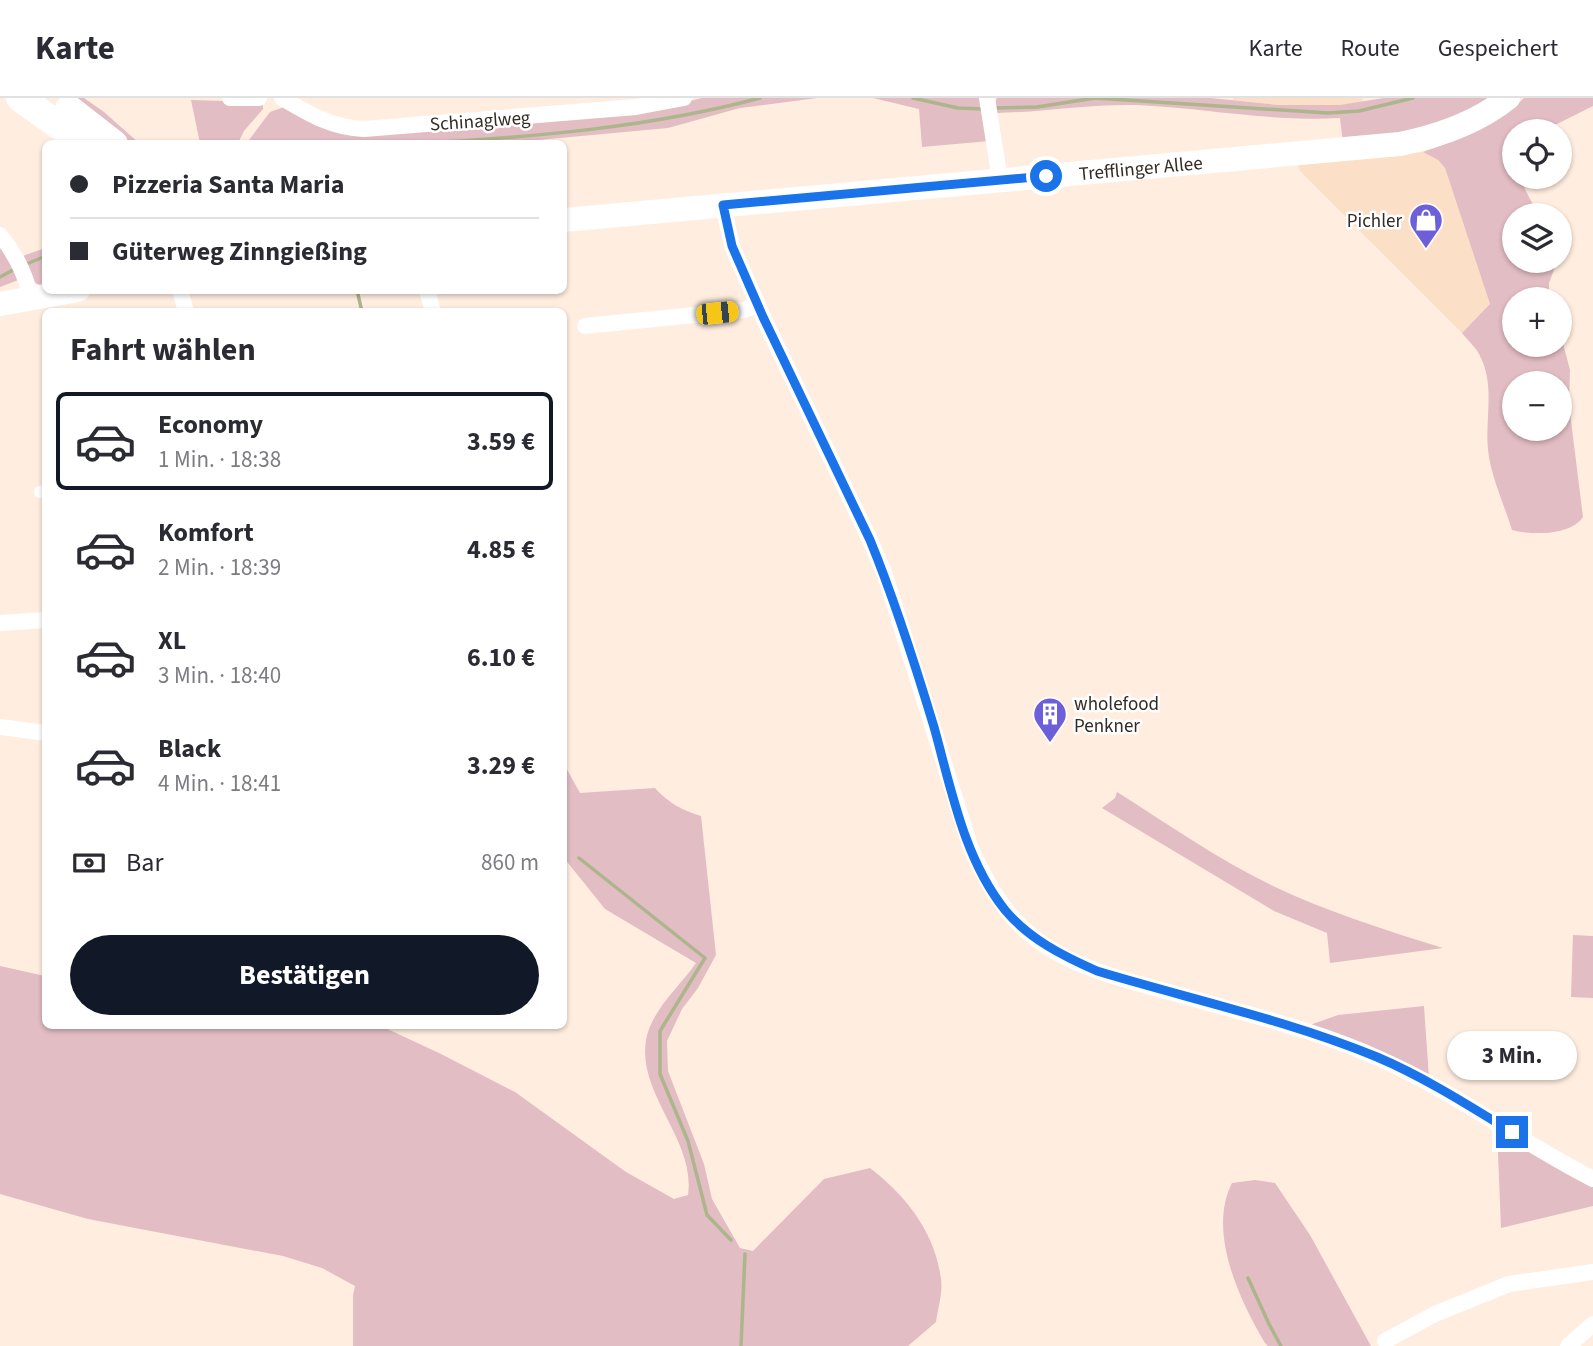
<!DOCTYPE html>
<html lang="de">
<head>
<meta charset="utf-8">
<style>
  :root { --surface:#fff; --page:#f2f2f3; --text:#2b2b33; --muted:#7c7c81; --line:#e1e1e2; --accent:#111827 }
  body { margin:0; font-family:"Source Sans 3",sans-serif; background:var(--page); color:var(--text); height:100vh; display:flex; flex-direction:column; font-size:26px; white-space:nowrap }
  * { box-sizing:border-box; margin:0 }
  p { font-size:23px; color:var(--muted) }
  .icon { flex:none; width:38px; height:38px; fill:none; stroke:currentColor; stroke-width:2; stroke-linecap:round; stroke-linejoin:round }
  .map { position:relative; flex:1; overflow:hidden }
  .sheet { position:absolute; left:42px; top:210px; width:525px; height:721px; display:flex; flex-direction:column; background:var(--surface); border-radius:10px; box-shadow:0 2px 5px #0004 }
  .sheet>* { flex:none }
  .hud { position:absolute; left:42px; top:42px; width:525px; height:154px; border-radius:10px; box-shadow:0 2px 5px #0004; display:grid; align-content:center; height:154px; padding:0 28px; background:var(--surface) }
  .controls { position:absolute; left:1502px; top:21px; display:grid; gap:14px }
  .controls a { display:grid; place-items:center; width:70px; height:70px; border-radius:50%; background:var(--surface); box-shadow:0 2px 5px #0004; font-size:35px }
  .end { position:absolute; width:32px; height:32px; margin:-16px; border:9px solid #1a73e8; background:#fff; box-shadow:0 0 0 4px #fff }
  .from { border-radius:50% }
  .bubble { position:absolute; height:49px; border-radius:24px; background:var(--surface); box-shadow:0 2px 5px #0004; font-size:23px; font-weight:700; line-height:49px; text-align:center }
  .car { position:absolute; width:21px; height:42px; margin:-21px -10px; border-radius:9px; box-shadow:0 0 5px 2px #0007; background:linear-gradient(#f5c518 24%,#345 0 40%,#f5c518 0 76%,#345 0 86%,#f5c518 0) }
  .hud b { display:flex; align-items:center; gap:24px; height:66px; font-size:26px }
  .hud b+b { border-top:2px solid var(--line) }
  .hud i { width:18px; height:18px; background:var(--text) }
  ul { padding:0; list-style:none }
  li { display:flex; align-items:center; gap:21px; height:98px; margin:0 14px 10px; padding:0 14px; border:4px solid transparent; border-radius:10px }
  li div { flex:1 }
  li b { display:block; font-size:26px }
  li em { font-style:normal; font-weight:700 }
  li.on { border-color:var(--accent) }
  li>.icon { width:63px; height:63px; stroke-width:1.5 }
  h2 { padding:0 28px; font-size:32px; line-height:84px }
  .pay { display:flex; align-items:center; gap:18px; height:77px; padding:0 28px; font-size:26px }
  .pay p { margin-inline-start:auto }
  .primary-button { display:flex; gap:14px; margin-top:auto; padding:14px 28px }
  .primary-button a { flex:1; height:80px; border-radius:42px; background:var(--accent); color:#fff; font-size:28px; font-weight:700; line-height:80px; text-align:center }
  header { display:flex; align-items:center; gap:42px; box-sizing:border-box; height:98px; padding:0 35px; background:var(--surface); border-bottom:2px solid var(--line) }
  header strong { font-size:33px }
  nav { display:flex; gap:38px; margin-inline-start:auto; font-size:24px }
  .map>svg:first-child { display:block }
  .built { fill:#fbdfc7 }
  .green { fill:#e2bdc3; fill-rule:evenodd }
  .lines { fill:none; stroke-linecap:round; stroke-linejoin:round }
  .stream { stroke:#acb58b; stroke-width:3.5 }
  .pedestrian { stroke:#fff; stroke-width:12 }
  .minor { stroke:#fff; stroke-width:16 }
  .primary { stroke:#fff; stroke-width:24 }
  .motorway { stroke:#fff; stroke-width:28 }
  .route { stroke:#1a73e8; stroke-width:9 }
  .labels { text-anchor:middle; stroke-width:5; stroke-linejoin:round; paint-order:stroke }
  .street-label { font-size:19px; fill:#332b24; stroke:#fff }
  .poi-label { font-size:19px; fill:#332b24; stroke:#fff; text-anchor:end }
</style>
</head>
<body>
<header>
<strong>Karte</strong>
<nav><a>Karte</a><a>Route</a><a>Gespeichert</a></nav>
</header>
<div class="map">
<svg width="1593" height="1248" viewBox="0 0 1593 1248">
  <rect width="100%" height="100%" fill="#ffeddf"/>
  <path class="built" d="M1233 0H1362L1363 5 1340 7H1278L1233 2Z
    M1423 54 1438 62 1445 70 1490 206 1462 235 1299 72 1298 66Z"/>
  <path class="green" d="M62 0H84L104 14 139 45H123Z
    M702 0H817L740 10 668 30 505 45 246 46 270 14 284 9 323 28 690 3Z
    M873 0H983L989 43 922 49 919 11Z
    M997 0H1211L1278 7H1340L1384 0H1496L1417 34 1343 45 1340 20C1272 24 1204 10 1136 7 1089 6 1043 14 997 15L995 4Z
    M1524 0H1593V8L1543 33H1514V79H1519L1538 117H1514V163H1551L1555 169 1549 185V201H1514V247H1559V230L1570 272 1569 307 1583 419C1570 438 1532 437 1512 432 1505 409 1493 383 1489 359 1483 324 1497 289 1479 256 1475 248 1467 242 1462 235L1490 206 1445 70 1438 62 1423 54C1456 43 1500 24 1524 0ZM1514 285H1559V331H1514Z
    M191 2 259 4 263 7V11L244 33 238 45H200Z
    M0 145 21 181 0 189Z
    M45 150V188C31 188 27 171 20 159Z
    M564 666 580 695 655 690C668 705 682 712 701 718L716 857 698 890 682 911 667 943 668 973 704 1066 712 1101 740 1150 753 1153 824 1081 870 1070C906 1098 935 1134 941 1181 943 1194 938 1210 936 1224L908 1248H353V1198L355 1188 322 1170 283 1158 88 1121 0 1096V868L45 878 46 928H381L441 956 515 994 626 1074 674 1101 688 1097C696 1042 637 997 646 942 651 913 680 888 696 865L605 811 564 760Z
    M1117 694C1168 726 1219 762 1273 788 1328 814 1385 832 1443 850L1330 865 1327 835 1274 813 1102 710 1115 700Z
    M1573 837 1593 838V900L1571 899Z
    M1424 908 1429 980 1307 928 1338 917Z
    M1497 1030 1593 1087V1108L1501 1130Z
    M1255 1082 1275 1085 1310 1137 1371 1248H1268L1265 1245C1240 1203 1207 1134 1232 1085Z"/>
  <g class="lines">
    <path class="stream" d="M913 0 958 10 983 11
      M994 10 1037 9 1095 0 1328 15 1359 13 1413 0
      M414 46C531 39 647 30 760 0
      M24 167 46 158
      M0 179 17 170
      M357 192 362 214
      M579 760 705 860 660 933V976L688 1043 707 1117 731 1142
      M1248 1180 1269 1226 1281 1248
      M741 1248 745 1156"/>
    <path class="pedestrian" d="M40 394 46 393"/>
    <path class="minor" d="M230 0H259
      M282 0C309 16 332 30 364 31L636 9 684 0
      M987 0 1000 82
      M723 107 732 148 763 219 870 442 885 477 971 751C985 780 999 808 1023 830 1063 868 1121 881 1173 895 1242 915 1314 931 1380 961 1455 994 1520 1044 1593 1081
      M0 137C15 155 26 177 31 201
      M180 192 186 214
      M427 192 433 214
      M585 228 744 212 758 207
      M0 525 46 522
      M0 629 46 635
      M1385 1243 1435 1216 1509 1186 1593 1174
      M1568 1248 1593 1226"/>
    <g class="primary">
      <path id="s1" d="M564 122 1400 46C1439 38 1477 25 1508 0"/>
      <path d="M0 206 78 192"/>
    </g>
    <path class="motorway" d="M20 0 85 46
      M69 11 114 46"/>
  </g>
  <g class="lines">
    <path class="route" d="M1046 78 723 107 732 148 763 219 870 442C895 503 915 566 934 629 951 690 964 761 1005 812 1029 841 1063 858 1097 873 1190 901 1287 922 1377 959 1424 979 1468 1007 1512 1034"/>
  </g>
  <defs>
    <g id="shop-pin" transform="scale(1.75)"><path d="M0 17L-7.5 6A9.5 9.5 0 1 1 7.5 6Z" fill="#6c5fd9" stroke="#fff"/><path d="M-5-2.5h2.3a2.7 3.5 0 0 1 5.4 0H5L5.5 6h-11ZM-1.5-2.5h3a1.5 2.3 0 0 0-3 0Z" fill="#fff"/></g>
    <g id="building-pin" transform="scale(1.75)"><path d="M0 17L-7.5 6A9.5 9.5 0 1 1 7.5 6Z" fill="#6c5fd9" stroke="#fff"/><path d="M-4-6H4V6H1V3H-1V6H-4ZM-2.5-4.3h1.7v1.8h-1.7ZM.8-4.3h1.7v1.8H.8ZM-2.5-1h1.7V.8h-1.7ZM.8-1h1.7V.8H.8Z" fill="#fff"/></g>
  </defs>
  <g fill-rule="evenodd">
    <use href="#shop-pin" x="1426" y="122"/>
    <use href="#building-pin" x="1050" y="616"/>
  </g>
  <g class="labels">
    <g class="street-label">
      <text transform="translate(480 22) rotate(-4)" y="7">Schinaglweg</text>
      <text dy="7" stroke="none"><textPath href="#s1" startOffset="579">Trefflinger Allee</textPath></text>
    </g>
    <g class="poi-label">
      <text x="1402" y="129">Pichler</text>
      <text x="1074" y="612" text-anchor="start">wholefood<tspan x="1074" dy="22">Penkner</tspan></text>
    </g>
  </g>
</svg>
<div class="controls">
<a><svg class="icon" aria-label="locate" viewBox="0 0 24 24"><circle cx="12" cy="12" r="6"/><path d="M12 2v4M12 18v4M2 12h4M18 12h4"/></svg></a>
<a><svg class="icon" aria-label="layers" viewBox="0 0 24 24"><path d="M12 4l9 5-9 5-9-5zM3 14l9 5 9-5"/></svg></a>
<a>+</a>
<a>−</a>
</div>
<i class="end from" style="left:1046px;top:78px"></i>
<i class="end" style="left:1512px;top:1034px"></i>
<div class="bubble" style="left:1447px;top:933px;width:130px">3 Min.</div>
<i class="car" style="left:717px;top:215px;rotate:84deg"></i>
<div class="hud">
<b><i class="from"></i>Pizzeria Santa Maria</b>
<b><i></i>Güterweg Zinngießing</b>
</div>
<section class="sheet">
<h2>Fahrt wählen</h2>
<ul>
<li class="on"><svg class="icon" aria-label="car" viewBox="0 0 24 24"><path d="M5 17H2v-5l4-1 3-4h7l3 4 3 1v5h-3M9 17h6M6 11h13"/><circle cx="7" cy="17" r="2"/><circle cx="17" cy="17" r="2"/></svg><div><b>Economy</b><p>1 Min. · 18:38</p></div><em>3.59 €</em></li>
<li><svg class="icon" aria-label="car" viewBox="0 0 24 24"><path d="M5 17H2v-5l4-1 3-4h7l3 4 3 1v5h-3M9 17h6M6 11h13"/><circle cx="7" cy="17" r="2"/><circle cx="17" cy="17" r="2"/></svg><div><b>Komfort</b><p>2 Min. · 18:39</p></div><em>4.85 €</em></li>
<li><svg class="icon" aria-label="car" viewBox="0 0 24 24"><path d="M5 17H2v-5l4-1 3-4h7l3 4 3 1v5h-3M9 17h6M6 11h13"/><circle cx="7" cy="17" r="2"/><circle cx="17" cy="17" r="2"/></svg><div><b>XL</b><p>3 Min. · 18:40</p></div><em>6.10 €</em></li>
<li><svg class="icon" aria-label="car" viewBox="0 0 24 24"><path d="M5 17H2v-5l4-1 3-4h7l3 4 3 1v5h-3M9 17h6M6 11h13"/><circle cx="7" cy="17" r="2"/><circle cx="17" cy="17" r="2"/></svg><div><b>Black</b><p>4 Min. · 18:41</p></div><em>3.29 €</em></li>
</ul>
<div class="pay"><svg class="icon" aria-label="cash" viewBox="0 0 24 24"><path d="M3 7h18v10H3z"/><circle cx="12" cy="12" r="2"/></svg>Bar<p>860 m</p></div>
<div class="primary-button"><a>Bestätigen</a></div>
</section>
</div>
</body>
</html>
